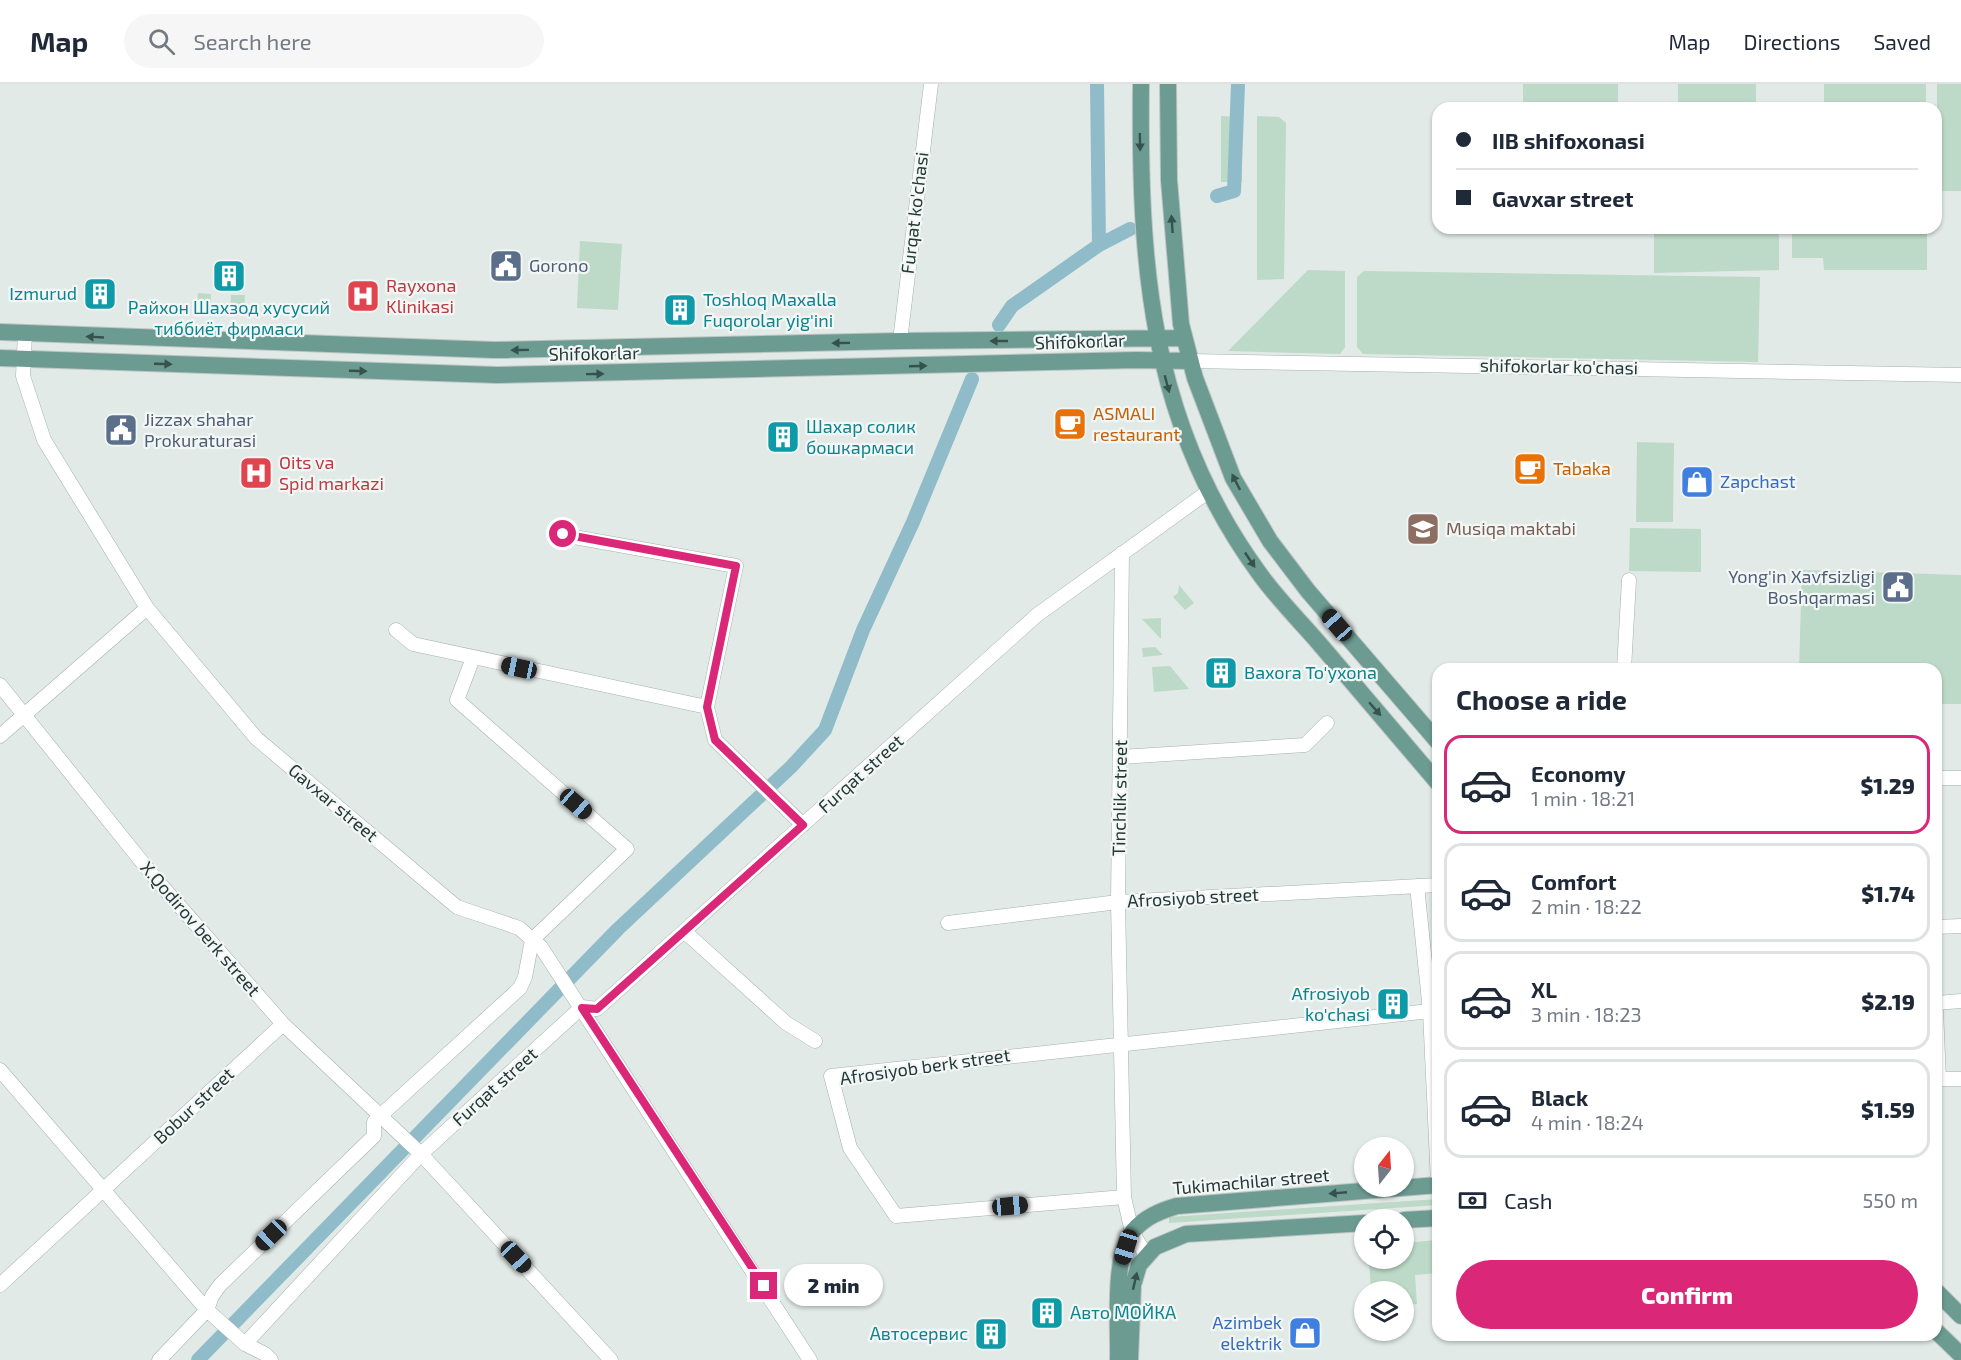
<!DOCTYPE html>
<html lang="en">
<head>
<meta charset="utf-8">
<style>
  :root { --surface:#fff; --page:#f6f6f7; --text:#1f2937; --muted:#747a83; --line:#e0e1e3; --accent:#db2777 }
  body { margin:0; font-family:"Exo 2",sans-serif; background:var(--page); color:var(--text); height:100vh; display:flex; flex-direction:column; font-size:22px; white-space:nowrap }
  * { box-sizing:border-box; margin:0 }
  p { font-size:20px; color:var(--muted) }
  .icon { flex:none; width:33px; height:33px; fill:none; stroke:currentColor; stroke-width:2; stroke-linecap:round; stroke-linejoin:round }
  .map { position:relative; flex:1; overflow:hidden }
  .sheet { position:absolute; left:1432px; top:579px; width:510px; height:678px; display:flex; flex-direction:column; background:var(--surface); border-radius:18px; box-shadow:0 2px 4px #0004 }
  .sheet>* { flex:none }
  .hud { position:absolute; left:1432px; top:18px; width:510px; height:132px; border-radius:18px; box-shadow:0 2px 4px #0004; display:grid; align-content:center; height:132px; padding:0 24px; background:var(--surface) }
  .needle { width:39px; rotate:17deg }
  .fabs { position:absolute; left:1354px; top:1053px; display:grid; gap:12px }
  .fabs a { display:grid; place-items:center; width:60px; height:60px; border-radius:50%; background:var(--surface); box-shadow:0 2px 4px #0004; font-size:30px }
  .end { position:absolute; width:27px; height:27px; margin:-14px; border:8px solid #db2777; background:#fff; box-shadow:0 0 0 3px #fff }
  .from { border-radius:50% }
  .bubble { position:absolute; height:42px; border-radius:21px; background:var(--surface); box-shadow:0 2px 4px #0004; font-size:20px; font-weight:800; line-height:42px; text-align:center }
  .car { position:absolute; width:18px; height:36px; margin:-18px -9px; border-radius:8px; box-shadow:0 0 4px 2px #0007; background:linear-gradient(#222 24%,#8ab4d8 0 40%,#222 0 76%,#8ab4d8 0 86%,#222 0) }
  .hud b { display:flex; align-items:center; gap:21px; height:57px; font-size:22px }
  .hud b+b { border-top:2px solid var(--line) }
  .hud i { width:15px; height:15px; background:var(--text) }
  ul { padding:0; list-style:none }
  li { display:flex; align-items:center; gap:18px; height:99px; margin:0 12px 9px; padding:0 12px; border:3px solid var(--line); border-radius:18px }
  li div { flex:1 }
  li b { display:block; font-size:22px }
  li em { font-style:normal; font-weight:800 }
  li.active { border-color:var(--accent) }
  li>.icon { width:54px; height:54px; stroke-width:1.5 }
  h2 { padding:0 24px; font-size:27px; line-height:72px }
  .pay { display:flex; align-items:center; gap:15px; height:66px; padding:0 24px; font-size:22px }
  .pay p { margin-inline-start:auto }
  .cta { display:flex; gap:12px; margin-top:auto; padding:12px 24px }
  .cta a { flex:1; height:69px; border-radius:36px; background:var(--accent); color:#fff; font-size:24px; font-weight:800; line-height:69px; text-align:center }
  header { display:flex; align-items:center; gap:36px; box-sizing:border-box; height:84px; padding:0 30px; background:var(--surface); border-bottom:2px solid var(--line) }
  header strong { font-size:28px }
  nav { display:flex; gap:33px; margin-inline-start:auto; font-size:21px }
  .search { width:420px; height:54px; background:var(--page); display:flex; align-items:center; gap:15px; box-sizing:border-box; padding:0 21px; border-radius:33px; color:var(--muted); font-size:22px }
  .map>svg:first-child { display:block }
  .green { fill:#bdd9c7 }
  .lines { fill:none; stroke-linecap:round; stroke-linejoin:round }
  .canal { stroke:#90bcc9; stroke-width:14 }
  .minor-casing { stroke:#a5b1ae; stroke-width:15 }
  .major-casing { stroke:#bdc4c2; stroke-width:18 }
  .minor { stroke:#fff; stroke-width:14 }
  .major { stroke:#6c9b92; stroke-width:16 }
  .oneway { fill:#36524c }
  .route { stroke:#db2777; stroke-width:8 }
  .labels { text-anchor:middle; stroke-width:4.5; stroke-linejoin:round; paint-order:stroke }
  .street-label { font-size:18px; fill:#243935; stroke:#f2f7f5 }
  .service-label { font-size:18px; fill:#4e5e75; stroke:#f2f7f5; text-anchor:start }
  .health-label { font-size:18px; fill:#be3a42; stroke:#f2f7f5; text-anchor:start }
  .culture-label { font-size:18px; fill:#0d838f; stroke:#f2f7f5; text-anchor:start }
  .food-label { font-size:18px; fill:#c56008; stroke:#f2f7f5; text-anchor:start }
  .shop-label { font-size:18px; fill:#366cbe; stroke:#f2f7f5; text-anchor:start }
  .education-label { font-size:18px; fill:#785e54; stroke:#f2f7f5; text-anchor:start }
</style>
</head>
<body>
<header>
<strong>Map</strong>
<div class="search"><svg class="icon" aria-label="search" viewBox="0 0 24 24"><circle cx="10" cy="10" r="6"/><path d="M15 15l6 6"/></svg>Search here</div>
<nav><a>Map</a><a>Directions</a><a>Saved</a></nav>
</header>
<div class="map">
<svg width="1961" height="1276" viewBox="0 0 1961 1276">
  <rect width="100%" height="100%" fill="#e2eae7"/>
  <path class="green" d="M1523 0H1618V24H1523Z
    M1678 0H1756V24H1678Z
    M1824 0H1926V24H1824Z
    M1937 0H1961V107H1937Z
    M1221 32 1242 33V98H1221Z
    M1257 32 1279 33 1286 39 1284 195 1257 196Z
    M1654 144H1770L1779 151V186L1654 189Z
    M1800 144H1927V186H1824L1823 174H1792V150Z
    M580 157 622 160 618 226 577 224Z
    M1308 186 1345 187V263L1340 270 1228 267Z
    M1364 187 1760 193 1758 278 1363 270 1357 263V193Z
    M198 209 211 210 210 227 197 226Z
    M231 211H245L244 229 230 228Z
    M1637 358 1674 359 1673 438H1636Z
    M1630 444 1701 445V488L1629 487Z
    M1802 486 1961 491V620H1937L1936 585H1799Z
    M1179 501 1194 519 1185 526 1173 513 1178 509Z
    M1161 534V555L1142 535Z
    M1155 563 1163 571 1143 573 1142 564Z
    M1170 582 1189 605 1154 608 1152 583Z
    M1438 1115V1121L1169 1139V1133Z
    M1437 1156 1438 1189 1415 1191 1417 1220 1404 1221V1208L1371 1207 1369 1175 1404 1174V1159Z"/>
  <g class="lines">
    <path class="canal" d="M1097 0 1099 161
      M1217 112 1234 107 1238 0
      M999 241 1012 222 1099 161 1130 145
      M198 1276 618 845 791 683 825 646 863 546 913 438 972 295"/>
    <g class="minor-casing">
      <path id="minor" d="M25 249 23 292 44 356 147 524 256 654 457 823 519 844 541 863 810 1276
        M900 257 931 0
        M1190 277 1961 291
        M563 451 736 482 707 623 715 656 803 741
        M1122 469 1118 818 1124 1113 1132 1148 1146 1171
        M396 546 413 560 707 623
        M1624 585 1629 496
        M0 601 154 793 283 940 421 1070 611 1276
        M0 652 147 524
        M1121 673 1305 661 1327 639
        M1936 694H1961
        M1417 802 1430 927 1438 1099
        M948 839 1118 818 1438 801
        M1936 843 1961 842
        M684 847 786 939 815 957
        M1936 919 1961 917
        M1936 927 1939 995H1961
        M0 986 207 1226 245 1260 265 1270 271 1276
        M1124 1113 896 1132 850 1064 831 992 1430 927
        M0 1201 283 940
        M245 1260 421 1070 582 923 597 925 1037 531 1209 407
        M159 1276 207 1226 212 1212 220 1201 374 1052V1038L380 1032 520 904 525 893 532 856 627 765 457 616 473 574"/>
    </g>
    <g class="major-casing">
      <path id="major" d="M1141 0C1139 179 1149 338 1259 489 1276 513 1298 535 1318 558 1358 605 1398 652 1438 699
        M1168 0 1169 96 1181 240 1195 294 1233 394 1270 457 1308 507 1438 658
        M0 248 494 266 900 257 1184 254
        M0 274 497 291 1137 276 1190 277
        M1404 1136 1438 1134
        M1936 1207 1961 1232
        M1936 1247 1961 1271
        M1118 1276C1119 1244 1112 1171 1133 1147 1145 1133 1160 1127 1177 1122L1438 1101
        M1130 1276 1133 1201 1139 1181 1155 1163 1186 1150 1365 1139"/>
    </g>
    <use href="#minor" class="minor"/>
    <use href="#major" class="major"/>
  </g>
  <defs><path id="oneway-solid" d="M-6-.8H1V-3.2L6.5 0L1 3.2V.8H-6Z" transform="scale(1.5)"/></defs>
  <g class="oneway">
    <use href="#oneway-solid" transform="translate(1140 58) rotate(89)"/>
    <use href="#oneway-solid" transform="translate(1172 140) rotate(-94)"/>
    <use href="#oneway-solid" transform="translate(95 253) rotate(-177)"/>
    <use href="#oneway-solid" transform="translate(999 257) rotate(180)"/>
    <use href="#oneway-solid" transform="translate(841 259) rotate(179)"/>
    <use href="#oneway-solid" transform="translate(520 266) rotate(179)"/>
    <use href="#oneway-solid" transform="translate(163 280) rotate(2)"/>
    <use href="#oneway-solid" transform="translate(918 282) rotate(-2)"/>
    <use href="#oneway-solid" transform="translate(358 287) rotate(2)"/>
    <use href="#oneway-solid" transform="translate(595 290) rotate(-1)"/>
    <use href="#oneway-solid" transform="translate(1167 300) rotate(75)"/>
    <use href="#oneway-solid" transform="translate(1236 398) rotate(-117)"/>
    <use href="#oneway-solid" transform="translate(1250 476) rotate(56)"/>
    <use href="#oneway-solid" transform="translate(1375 625) rotate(49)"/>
    <use href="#oneway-solid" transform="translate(1338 1109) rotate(175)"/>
    <use href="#oneway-solid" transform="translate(1135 1197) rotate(-77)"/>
  </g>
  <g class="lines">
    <path class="route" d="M563 450 736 482 707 623 715 656 803 741 597 925 582 924 764 1202"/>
  </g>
  <defs>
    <g id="civic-square" transform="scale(1.725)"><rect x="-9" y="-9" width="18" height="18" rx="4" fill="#5c6f8a" stroke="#f2f7f5"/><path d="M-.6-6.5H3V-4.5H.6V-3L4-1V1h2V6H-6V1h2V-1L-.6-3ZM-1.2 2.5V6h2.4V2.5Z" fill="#fff"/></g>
    <g id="building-square" transform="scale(1.725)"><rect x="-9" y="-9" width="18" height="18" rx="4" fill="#0f9aa8" stroke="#f2f7f5"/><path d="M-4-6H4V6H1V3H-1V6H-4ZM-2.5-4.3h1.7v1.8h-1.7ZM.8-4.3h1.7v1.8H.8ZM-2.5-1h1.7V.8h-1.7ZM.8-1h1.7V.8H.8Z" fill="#fff"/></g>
    <g id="hospital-square" transform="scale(1.725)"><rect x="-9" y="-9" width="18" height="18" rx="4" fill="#e0444e" stroke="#f2f7f5"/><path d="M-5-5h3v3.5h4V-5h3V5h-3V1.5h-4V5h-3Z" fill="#fff"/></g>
    <g id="cafe-square" transform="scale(1.725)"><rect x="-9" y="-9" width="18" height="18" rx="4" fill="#e8710a" stroke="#f2f7f5"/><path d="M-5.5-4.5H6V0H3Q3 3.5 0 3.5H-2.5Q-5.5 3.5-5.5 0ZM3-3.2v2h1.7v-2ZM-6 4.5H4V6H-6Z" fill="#fff"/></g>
    <g id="shop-square" transform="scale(1.725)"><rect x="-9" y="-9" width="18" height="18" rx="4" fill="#3f7fe0" stroke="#f2f7f5"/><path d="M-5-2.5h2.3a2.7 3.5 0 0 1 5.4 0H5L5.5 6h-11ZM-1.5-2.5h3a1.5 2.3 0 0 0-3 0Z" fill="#fff"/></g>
    <g id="school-square" transform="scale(1.725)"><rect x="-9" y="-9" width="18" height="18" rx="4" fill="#8d6e63" stroke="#f2f7f5"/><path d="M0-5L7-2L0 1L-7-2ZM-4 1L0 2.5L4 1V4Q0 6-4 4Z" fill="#fff"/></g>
  </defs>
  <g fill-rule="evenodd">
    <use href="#civic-square" x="506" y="182"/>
    <use href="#building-square" x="229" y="192"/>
    <use href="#building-square" x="100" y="210"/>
    <use href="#hospital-square" x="363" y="212"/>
    <use href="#building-square" x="680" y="226"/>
    <use href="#cafe-square" x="1070" y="340"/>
    <use href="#civic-square" x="121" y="346"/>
    <use href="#building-square" x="783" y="353"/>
    <use href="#cafe-square" x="1530" y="385"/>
    <use href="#hospital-square" x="256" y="389"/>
    <use href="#shop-square" x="1697" y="398"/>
    <use href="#school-square" x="1423" y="445"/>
    <use href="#civic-square" x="1898" y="503"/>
    <use href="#building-square" x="1221" y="589"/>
    <use href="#building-square" x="1393" y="920"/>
    <use href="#building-square" x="1047" y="1229"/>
    <use href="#shop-square" x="1305" y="1249"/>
    <use href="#building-square" x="991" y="1250"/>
  </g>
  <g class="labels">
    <g class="street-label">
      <text transform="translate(915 129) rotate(-83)" y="6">Furqat ko'chasi</text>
      <text transform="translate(1080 258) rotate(-2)" y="6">Shifokorlar</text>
      <text transform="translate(594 270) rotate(-1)" y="6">Shifokorlar</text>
      <text transform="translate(1559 283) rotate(1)" y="6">shifokorlar ko'chasi</text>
      <text transform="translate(861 690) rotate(-42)" y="6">Furqat street</text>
      <text transform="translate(1120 714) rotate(-89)" y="6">Tinchlik street</text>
      <text transform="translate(333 719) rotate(40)" y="6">Gavxar street</text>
      <text transform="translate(1193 814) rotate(-3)" y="6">Afrosiyob street</text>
      <text transform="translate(200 845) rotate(49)" y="6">X.Qodirov berk street</text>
      <text transform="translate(925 983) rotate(-8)" y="6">Afrosiyob berk street</text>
      <text transform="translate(495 1003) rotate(-42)" y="6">Furqat street</text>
      <text transform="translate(194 1022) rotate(-43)" y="6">Bobur street</text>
      <text transform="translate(1251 1098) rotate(-5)" y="6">Tukimachilar street</text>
    </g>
    <g class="service-label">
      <text x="529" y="188">Gorono</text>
      <text x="144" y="342">Jizzax shahar<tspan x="144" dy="21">Prokuraturasi</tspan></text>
      <text x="1875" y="499" text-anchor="end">Yong'in Xavfsizligi<tspan x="1875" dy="21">Boshqarmasi</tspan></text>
    </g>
    <g class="health-label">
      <text x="386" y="208">Rayxona<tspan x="386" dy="21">Klinikasi</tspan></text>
      <text x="279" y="385">Oits va<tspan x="279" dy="21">Spid markazi</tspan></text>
    </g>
    <g class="culture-label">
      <text x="77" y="216" text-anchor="end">Izmurud</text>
      <text x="703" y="222">Toshloq Maxalla<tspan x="703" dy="21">Fuqorolar yig'ini</tspan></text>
      <text x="229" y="230" text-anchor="middle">Райхон Шахзод хусусий<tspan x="229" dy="21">тиббиёт фирмаси</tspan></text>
      <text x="806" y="349">Шахар солик<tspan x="806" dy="21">бошкармаси</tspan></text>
      <text x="1244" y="595">Baxora To'yxona</text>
      <text x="1370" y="916" text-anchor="end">Afrosiyob<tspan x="1370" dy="21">ko'chasi</tspan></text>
      <text x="1070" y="1235">Авто МОЙКА</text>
      <text x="968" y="1256" text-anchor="end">Автосервис</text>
    </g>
    <g class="food-label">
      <text x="1093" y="336">ASMALI<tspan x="1093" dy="21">restaurant</tspan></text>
      <text x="1553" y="391">Tabaka</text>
    </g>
    <g class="shop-label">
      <text x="1720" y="404">Zapchast</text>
      <text x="1282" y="1245" text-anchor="end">Azimbek<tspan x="1282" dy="21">elektrik</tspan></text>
    </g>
    <g class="education-label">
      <text x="1446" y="451">Musiqa maktabi</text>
    </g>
  </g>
</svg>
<div class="fabs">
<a><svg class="needle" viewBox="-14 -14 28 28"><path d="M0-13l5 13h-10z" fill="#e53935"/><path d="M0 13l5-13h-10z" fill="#747a83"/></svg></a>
<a><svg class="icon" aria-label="locate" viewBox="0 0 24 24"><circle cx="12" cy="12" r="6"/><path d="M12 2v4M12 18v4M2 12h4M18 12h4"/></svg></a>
<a><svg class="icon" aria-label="layers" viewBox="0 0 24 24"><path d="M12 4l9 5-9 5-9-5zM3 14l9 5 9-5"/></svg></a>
</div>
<i class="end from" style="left:563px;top:450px"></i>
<i class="end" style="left:764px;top:1202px"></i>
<div class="bubble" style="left:784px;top:1180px;width:99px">2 min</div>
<i class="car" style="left:1337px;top:541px;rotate:319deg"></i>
<i class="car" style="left:519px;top:584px;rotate:282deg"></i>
<i class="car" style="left:576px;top:720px;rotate:131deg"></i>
<i class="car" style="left:1010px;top:1122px;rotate:85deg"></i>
<i class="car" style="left:271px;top:1151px;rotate:226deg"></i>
<i class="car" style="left:1126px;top:1163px;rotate:197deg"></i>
<i class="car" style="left:516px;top:1173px;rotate:137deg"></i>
<div class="hud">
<b><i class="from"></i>IIB shifoxonasi</b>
<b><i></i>Gavxar street</b>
</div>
<section class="sheet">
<h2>Choose a ride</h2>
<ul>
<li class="active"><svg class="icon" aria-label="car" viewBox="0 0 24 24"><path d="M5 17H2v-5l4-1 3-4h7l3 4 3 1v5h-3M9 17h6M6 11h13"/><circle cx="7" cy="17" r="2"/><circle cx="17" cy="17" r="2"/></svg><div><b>Economy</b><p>1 min · 18:21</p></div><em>$1.29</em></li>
<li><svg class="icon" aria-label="car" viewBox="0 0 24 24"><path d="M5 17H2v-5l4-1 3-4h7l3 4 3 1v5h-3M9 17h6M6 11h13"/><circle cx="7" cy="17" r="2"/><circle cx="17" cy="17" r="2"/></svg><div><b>Comfort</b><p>2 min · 18:22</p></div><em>$1.74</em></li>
<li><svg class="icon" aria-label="car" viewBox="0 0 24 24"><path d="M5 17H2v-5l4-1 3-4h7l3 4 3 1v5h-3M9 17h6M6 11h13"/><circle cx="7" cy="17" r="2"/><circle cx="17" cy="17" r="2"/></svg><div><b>XL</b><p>3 min · 18:23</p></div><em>$2.19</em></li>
<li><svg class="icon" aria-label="car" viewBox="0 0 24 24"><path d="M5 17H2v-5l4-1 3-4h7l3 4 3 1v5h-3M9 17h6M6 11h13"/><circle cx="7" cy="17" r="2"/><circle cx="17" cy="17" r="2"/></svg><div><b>Black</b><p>4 min · 18:24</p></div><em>$1.59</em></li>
</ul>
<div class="pay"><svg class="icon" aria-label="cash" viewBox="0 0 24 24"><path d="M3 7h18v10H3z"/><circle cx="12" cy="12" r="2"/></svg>Cash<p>550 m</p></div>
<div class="cta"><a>Confirm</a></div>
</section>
</div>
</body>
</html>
